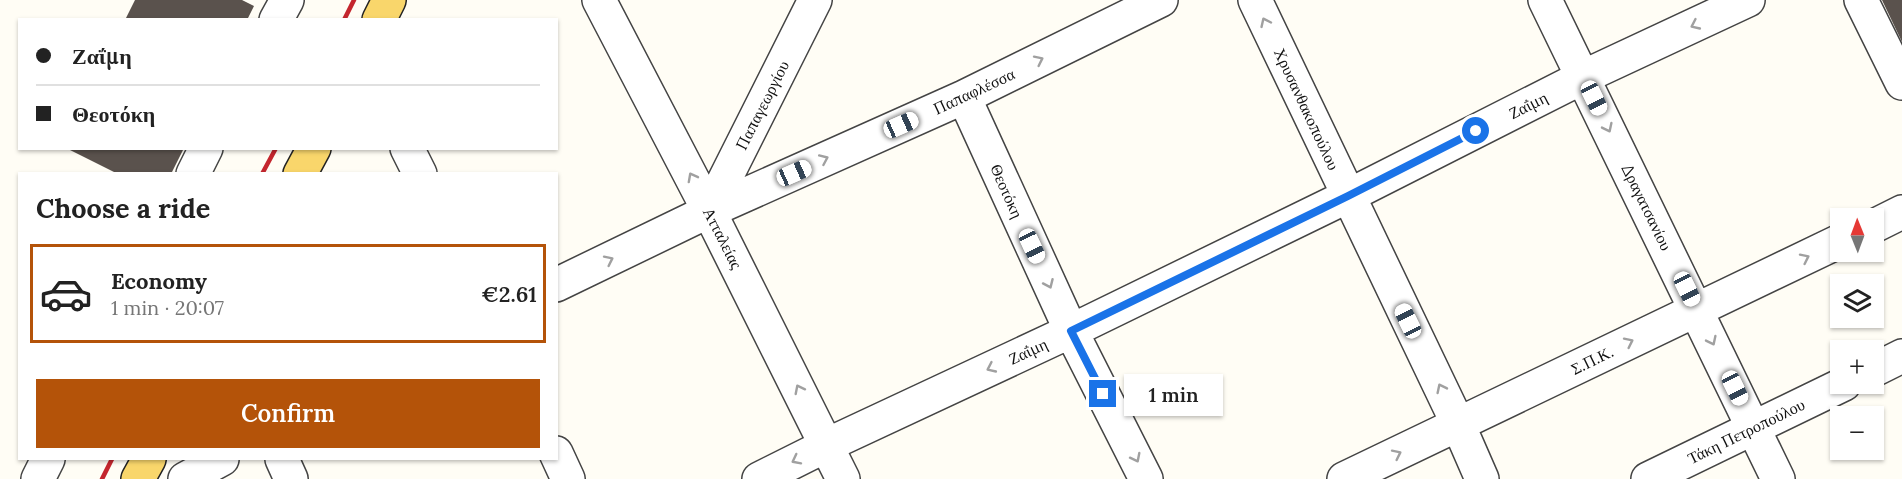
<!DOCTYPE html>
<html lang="en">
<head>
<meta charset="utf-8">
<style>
  :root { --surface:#fff; --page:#f2f2f2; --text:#222; --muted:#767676; --line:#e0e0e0; --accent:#b45309 }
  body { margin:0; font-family:Lora,serif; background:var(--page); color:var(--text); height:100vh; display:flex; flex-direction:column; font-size:22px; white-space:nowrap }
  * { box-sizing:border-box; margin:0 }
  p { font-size:20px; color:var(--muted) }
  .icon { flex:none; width:33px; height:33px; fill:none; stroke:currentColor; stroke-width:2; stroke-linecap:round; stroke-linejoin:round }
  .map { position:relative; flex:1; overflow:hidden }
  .panel { position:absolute; left:18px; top:172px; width:540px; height:288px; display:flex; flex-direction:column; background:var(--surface); border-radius:0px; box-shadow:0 2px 4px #0004 }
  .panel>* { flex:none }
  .hud { position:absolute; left:18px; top:18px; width:540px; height:132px; border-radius:0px; box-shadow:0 2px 4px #0004; display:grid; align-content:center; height:132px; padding:0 18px; background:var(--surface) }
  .needle { width:39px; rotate:359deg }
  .tools { position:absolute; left:1830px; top:208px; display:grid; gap:12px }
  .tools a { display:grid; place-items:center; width:54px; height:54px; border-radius:0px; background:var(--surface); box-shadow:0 2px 4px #0004; font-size:30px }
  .end { position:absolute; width:27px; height:27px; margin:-14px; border:8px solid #1a73e8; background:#fff; box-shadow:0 0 0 3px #fff }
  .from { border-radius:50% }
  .bubble { position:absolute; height:42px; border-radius:0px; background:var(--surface); box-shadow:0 2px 4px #0004; font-size:20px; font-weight:600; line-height:42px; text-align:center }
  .car { position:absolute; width:18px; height:36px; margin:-18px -9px; border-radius:8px; box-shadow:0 0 4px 2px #0007; background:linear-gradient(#fff 24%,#345 0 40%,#fff 0 76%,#345 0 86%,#fff 0) }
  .hud b { display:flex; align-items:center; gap:21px; height:57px; font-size:22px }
  .hud b+b { border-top:2px solid var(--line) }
  .hud i { width:15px; height:15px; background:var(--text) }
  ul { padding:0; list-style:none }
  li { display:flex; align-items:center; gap:18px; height:99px; margin:0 12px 9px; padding:0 6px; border:3px solid transparent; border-radius:0px }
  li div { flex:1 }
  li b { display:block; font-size:22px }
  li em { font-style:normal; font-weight:600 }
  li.on { border-color:var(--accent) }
  li>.icon { width:54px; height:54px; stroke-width:1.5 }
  h2 { padding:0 18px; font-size:27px; line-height:72px }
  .button { display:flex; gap:12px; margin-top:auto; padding:12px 18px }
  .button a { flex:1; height:69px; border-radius:0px; background:var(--accent); color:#fff; font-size:24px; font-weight:600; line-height:69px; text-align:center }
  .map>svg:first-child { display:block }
  .building { fill:#5a524d }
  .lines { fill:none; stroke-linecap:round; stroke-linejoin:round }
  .minor-casing { stroke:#444; stroke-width:36 }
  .major-casing { stroke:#222; stroke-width:36 }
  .minor { stroke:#fff; stroke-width:33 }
  .major { stroke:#f9d66b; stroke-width:33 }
  .rail { stroke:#c4262e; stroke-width:4.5 }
  .oneway { stroke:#a0a0a0 }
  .route { stroke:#1a73e8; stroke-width:8 }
  .labels { text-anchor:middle; stroke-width:6; stroke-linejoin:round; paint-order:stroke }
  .street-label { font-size:16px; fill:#111; stroke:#fff }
</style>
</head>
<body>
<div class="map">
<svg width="1902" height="479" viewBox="0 0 1902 479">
  <rect width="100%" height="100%" fill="#fffdf5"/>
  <path class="building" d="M135 0H242L254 6 247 20H125Z
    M1882 0H1902V42Z
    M66 148H184L171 174H118Z"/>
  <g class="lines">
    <g class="minor-casing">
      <path id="minor" d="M599 0 709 211 843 479
        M1255 0 1458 424 1482 479
        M1545 0 1778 479
        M1861 0 1902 83
        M276 20 287 0
        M964 97 1071 331 1146 479
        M407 148 420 174
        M193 174 206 148
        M709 211 815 0
        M1874 226 1902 212
        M556 285 709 211 964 97 1161 0
        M1874 370 1902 356
        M556 453 568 479
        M282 459 291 479
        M38 479 48 459
        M185 479 222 459
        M759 479 827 445 1071 331 1348 196 1583 77 1748 0
        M1344 479 1840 241
        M1648 479 1844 384"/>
    </g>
    <g class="major-casing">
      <path id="major" d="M379 20 389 0
        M300 174 314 148
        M138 479 149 459"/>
    </g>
    <use href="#minor" class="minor"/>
    <use href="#major" class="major"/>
    <path class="rail" d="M344 20 354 0
      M262 174 276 148
      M102 479 112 459"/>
  </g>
  <defs><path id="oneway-chevron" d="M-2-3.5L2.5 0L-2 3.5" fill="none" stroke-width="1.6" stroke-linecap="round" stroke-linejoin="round" transform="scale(1.5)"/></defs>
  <g class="oneway">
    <use href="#oneway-chevron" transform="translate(1265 22) rotate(-115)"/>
    <use href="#oneway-chevron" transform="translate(1695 25) rotate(155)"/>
    <use href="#oneway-chevron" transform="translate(1039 60) rotate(-26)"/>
    <use href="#oneway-chevron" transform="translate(1608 128) rotate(64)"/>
    <use href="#oneway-chevron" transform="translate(824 159) rotate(-24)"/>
    <use href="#oneway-chevron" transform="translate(692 177) rotate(-118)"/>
    <use href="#oneway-chevron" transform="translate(1805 258) rotate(-26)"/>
    <use href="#oneway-chevron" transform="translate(609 260) rotate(-26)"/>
    <use href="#oneway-chevron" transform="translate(1049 284) rotate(66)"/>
    <use href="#oneway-chevron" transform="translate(1712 341) rotate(64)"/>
    <use href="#oneway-chevron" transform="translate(1629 342) rotate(-26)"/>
    <use href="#oneway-chevron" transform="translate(991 368) rotate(155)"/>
    <use href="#oneway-chevron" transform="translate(1441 388) rotate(-116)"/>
    <use href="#oneway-chevron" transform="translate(799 389) rotate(-117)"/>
    <use href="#oneway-chevron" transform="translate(1397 454) rotate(-26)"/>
    <use href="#oneway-chevron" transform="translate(1136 458) rotate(63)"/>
    <use href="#oneway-chevron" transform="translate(796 460) rotate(153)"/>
  </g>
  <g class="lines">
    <path class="route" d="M1103 394 1071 331 1348 196 1476 131"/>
  </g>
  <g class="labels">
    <g class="street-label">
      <text transform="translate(974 91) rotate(-25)" y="6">Παπαφλέσσα</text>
      <text transform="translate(762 105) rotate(-63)" y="6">Παπαγεωργίου</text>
      <text transform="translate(1528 105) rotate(-27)" y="6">Ζαΐμη</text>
      <text transform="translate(1307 109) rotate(65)" y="6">Χρυσανθακοπούλου</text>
      <text transform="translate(1007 191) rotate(66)" y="6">Θεοτόκη</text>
      <text transform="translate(1647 207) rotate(64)" y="6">Δραγατσανίου</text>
      <text transform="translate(723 238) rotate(63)" y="6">Ατταλείας</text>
      <text transform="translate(1028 351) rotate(-25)" y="6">Ζαΐμη</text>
      <text transform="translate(1592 360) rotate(-26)" y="6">Σ.Π.Κ.</text>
      <text transform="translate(1746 431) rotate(-26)" y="6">Τάκη Πετροπούλου</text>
    </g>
  </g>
</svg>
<div class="tools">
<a><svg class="needle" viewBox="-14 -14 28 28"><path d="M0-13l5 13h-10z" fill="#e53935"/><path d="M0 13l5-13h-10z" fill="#767676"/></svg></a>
<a><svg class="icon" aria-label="layers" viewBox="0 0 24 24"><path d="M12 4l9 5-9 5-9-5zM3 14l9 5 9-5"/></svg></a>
<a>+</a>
<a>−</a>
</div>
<i class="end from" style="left:1476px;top:131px"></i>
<i class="end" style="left:1103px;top:394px"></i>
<div class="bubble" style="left:1124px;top:374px;width:99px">1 min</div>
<i class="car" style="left:1594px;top:98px;rotate:154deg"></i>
<i class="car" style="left:901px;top:125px;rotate:66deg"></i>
<i class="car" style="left:794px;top:173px;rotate:66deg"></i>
<i class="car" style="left:1032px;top:246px;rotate:155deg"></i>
<i class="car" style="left:1687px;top:289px;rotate:154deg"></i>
<i class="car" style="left:1408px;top:321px;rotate:334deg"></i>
<i class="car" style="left:1735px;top:388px;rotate:154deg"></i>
<div class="hud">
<b><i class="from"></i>Ζαΐμη</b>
<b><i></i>Θεοτόκη</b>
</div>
<section class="panel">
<h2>Choose a ride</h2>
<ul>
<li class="on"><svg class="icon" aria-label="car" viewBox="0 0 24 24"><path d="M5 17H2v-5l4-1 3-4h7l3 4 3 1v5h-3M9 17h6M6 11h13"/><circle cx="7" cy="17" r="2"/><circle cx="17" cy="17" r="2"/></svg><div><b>Economy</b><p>1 min · 20:07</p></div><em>€2.61</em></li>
</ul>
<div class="button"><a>Confirm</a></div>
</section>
</div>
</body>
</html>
